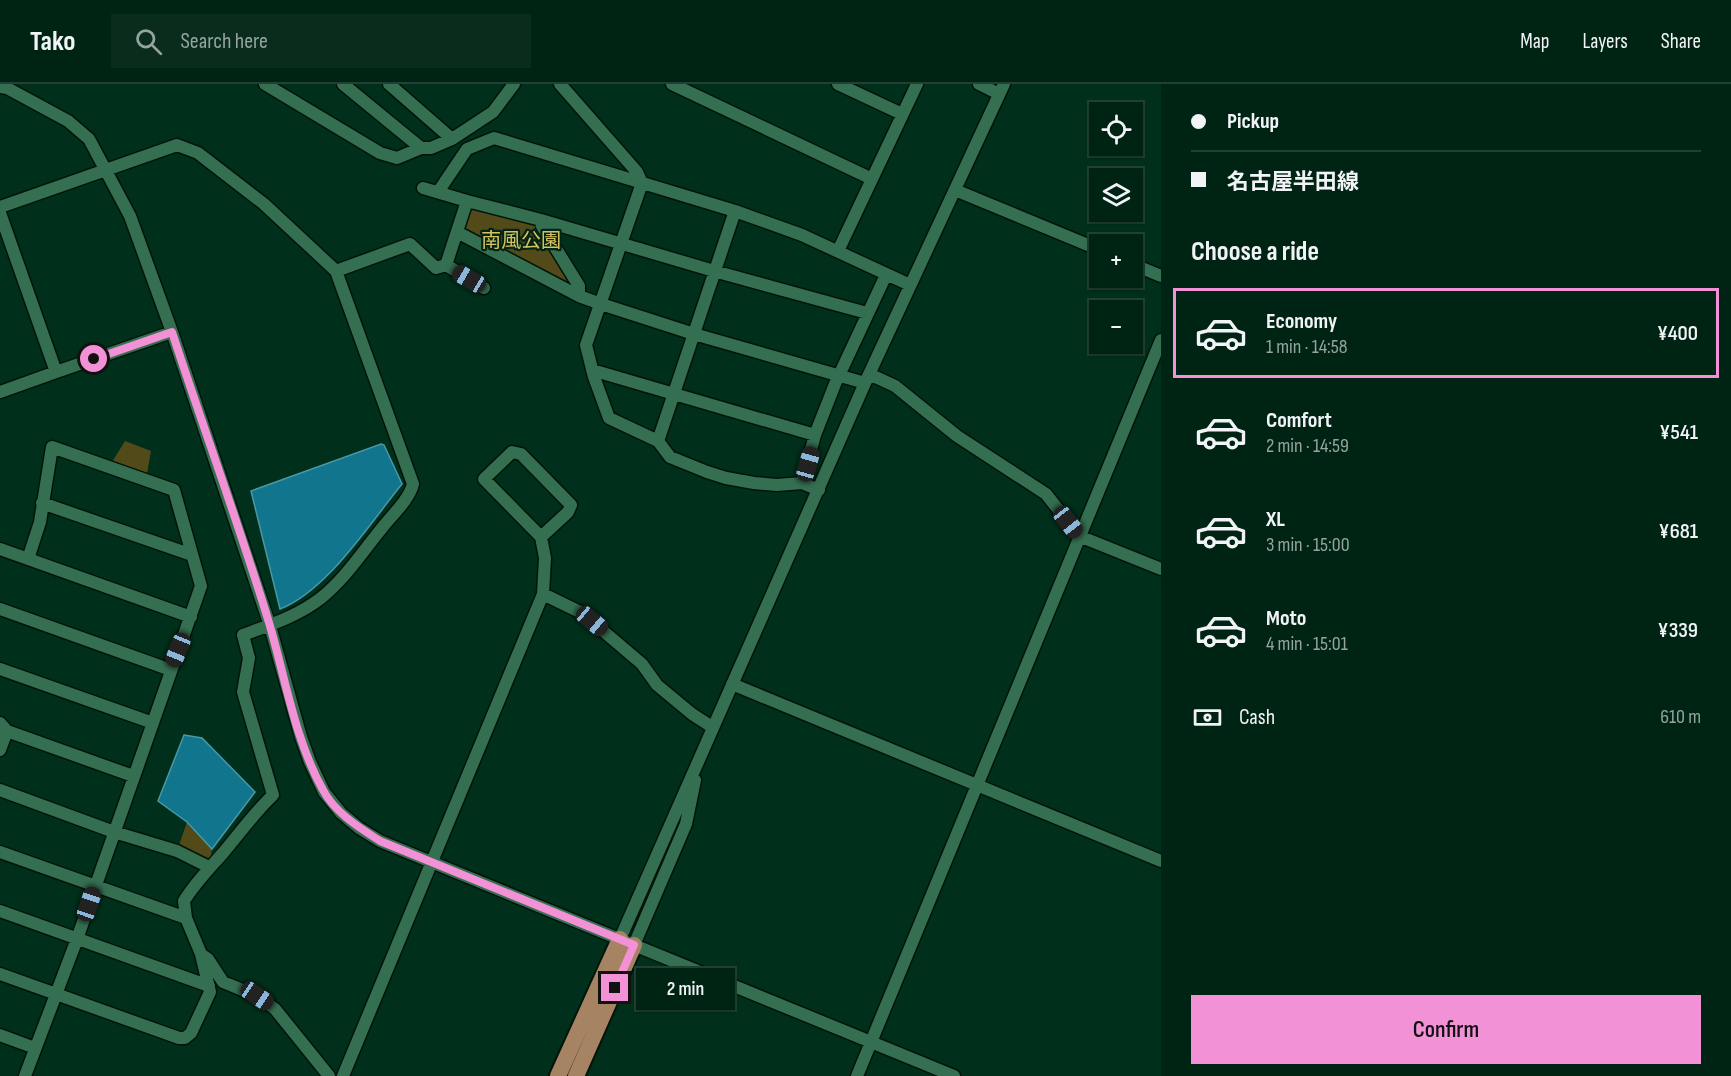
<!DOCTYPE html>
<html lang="en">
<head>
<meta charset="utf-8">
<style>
  :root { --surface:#002414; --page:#0a2c1d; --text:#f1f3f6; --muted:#95a4a0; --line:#224134; --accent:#f391d6 }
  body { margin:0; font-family:"Sofia Sans Condensed","Noto Sans JP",sans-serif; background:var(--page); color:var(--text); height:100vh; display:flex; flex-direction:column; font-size:22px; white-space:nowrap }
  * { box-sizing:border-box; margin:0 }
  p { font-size:20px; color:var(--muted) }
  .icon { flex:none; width:33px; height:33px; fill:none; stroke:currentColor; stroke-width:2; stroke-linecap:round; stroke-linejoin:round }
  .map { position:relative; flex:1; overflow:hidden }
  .sheet { display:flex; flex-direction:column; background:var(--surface); width:570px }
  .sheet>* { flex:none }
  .guide { display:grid; align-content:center; height:132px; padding:0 30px; background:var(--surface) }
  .tools { position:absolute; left:1089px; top:18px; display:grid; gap:12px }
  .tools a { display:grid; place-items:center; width:54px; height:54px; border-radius:0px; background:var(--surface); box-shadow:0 2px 4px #0004,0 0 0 2px var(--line); font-size:30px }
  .end { position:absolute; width:27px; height:27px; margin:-14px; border:8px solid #f391d6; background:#111; box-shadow:0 0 0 3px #111 }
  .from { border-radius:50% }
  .bubble { position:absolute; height:42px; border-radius:0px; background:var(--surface); box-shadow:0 2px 4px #0004,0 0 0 2px var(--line); font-size:20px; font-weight:600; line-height:42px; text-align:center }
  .car { position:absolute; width:18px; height:36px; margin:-18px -9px; border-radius:8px; box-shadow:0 0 4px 2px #0007; background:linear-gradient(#222 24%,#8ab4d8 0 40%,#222 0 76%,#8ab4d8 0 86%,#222 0) }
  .guide b { display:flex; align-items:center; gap:21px; height:57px; font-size:22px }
  .guide b+b { border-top:2px solid var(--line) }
  .guide i { width:15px; height:15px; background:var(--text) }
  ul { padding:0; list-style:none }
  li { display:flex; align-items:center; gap:18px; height:90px; margin:0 12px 9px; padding:0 18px; border:3px solid transparent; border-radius:0px }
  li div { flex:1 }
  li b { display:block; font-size:22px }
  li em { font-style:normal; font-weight:600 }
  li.current { border-color:var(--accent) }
  li>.icon { width:54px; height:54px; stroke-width:1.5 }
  h2 { padding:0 30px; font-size:27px; line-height:72px }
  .pay { display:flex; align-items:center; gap:15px; height:66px; padding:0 30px; font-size:22px }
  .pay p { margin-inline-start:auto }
  .action { display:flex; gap:12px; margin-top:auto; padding:12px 30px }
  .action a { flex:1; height:69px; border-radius:0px; background:var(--accent); color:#111; font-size:24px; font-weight:600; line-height:69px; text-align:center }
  header { display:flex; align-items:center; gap:36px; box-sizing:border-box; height:84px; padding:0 30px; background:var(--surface); border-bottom:2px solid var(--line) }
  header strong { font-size:28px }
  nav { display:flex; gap:33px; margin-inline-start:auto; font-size:21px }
  .search { width:420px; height:54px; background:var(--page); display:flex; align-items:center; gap:15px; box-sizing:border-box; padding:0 21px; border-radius:0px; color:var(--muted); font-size:22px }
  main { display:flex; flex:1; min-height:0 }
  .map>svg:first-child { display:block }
  .green { fill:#524a19 }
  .water { fill:#11758d; stroke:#4998a4; stroke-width:1.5 }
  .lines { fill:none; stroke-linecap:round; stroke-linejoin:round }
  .minor-casing { stroke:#03140a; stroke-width:15 }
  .major-casing { stroke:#03140a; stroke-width:20 }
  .minor { stroke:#346f51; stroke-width:12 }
  .major { stroke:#a58363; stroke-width:16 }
  .route { stroke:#f391d6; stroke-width:8 }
  .labels { text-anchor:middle; stroke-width:4.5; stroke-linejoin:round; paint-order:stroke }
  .park-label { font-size:20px; fill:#d5c361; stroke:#042415 }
</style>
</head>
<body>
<header>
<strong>Tako</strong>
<div class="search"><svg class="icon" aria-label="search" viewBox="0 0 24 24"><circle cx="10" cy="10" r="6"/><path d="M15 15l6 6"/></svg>Search here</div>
<nav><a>Map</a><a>Layers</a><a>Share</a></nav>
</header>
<main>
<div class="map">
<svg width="1161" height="992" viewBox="0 0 1161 992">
  <rect width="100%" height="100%" fill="#00301b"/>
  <path class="green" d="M467 117 541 136 579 212 457 148Z
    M125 357 151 367 146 395 109 383Z
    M187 738 212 765 209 783 177 767Z"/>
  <path class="water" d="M381 360 384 361 402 400C370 439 327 507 280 525L251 407Z
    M184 651 202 654 255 708 212 765 187 738 158 717Z"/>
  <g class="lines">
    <g class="minor-casing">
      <path id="minor" d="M265 0 380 69 397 74 421 64H431L452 55 493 28 514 0
        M343 0 421 64
        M389 0 452 55
        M560 0 637 88 642 99 586 261 594 293 609 334 658 357 670 373 707 388 726 394 754 399 777 401 802 399
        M672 0 872 95
        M838 0 902 30
        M979 0 999 10
        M0 3 7 4 68 37 89 55 130 132 172 248 270 542 301 653 310 678 324 708 341 729 359 744 380 757 954 992
        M423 104 467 117 541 136 542 142 579 202V212
        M955 106 1100 166
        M438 108 467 65 494 54 735 127 802 151 910 201
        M0 123 177 61 198 69 264 120 336 187 413 400C409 416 392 431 382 444 363 467 345 495 321 514 298 532 270 541 243 551L249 574 243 608 273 711C254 729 240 749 223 769 209 785 195 799 184 817L186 834 201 870 210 908 191 949 185 954H179L0 890
        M0 129 56 288 172 248
        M541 136 714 187 867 229
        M457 148 579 212 601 220 694 250 865 299
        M838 167 917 0
        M1132 180 1161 192
        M446 181 484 204
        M336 187 410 160 436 184 446 181 467 117
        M592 286 815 351
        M869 290 895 302 957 352 1046 410 1079 452 1161 485
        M0 308 56 288
        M658 357 735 127
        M819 406 802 399 815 351 835 300 886 191
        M42 419 192 471
        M0 465 191 533
        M543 510 582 529 642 580 657 601 692 630 712 643
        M0 525 171 586
        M0 585 153 639
        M732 600 1161 777
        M0 639 7 647 0 666
        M7 647 133 692
        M0 706 114 748 177 767 209 783
        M0 768 186 834
        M0 827 209 902
        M620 855 865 299 1004 0
        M634 861 686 740 695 696
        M202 871 208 875 223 898 257 912 275 925 329 992
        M0 951 35 964
        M25 992 77 855 201 502 174 406 52 363 40 438 28 475
        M343 992 543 510 545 474 541 453 568 428 571 421 521 370 512 368 484 395 541 453
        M857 992 1161 256"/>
    </g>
    <g class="major-casing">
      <path id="major" d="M558 992 620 855
        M576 992 634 861"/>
    </g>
    <use href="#minor" class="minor"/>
    <use href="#major" class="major"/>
  </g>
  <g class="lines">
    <path class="route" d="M94 275 172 248C204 346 240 443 270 542 286 597 295 656 323 706 335 729 360 744 380 757L634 861 615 904"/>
  </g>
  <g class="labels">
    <g class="park-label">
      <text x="521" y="163">南風公園</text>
    </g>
  </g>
</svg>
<div class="tools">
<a><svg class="icon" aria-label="locate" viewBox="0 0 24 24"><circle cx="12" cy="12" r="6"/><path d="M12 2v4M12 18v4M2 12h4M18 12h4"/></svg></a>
<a><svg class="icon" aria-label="layers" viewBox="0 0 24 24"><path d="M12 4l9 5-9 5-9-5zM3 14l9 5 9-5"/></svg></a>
<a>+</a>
<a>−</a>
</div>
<i class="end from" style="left:94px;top:275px"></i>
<i class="end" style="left:615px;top:904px"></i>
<div class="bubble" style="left:636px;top:884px;width:99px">2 min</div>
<i class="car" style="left:469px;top:195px;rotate:300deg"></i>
<i class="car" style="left:808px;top:380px;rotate:16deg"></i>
<i class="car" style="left:1068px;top:438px;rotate:142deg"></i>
<i class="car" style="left:592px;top:537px;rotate:130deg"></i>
<i class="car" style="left:178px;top:566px;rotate:202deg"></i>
<i class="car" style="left:89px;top:820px;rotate:19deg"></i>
<i class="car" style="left:257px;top:912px;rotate:124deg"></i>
</div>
<section class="sheet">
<div class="guide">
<b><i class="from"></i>Pickup</b>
<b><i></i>名古屋半田線</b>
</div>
<h2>Choose a ride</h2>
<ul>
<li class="current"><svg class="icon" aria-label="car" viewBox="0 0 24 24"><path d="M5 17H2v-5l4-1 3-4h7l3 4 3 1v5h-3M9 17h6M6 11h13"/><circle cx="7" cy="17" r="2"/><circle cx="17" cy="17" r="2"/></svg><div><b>Economy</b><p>1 min · 14:58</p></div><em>¥400</em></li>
<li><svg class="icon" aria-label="car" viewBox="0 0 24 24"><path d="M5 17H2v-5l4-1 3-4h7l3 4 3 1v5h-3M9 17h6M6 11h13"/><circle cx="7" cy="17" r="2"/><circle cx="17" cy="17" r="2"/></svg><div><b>Comfort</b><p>2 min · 14:59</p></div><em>¥541</em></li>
<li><svg class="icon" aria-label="car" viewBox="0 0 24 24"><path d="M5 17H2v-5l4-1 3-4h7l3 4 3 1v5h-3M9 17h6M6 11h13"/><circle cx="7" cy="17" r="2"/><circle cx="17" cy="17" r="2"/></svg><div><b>XL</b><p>3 min · 15:00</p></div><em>¥681</em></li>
<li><svg class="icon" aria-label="car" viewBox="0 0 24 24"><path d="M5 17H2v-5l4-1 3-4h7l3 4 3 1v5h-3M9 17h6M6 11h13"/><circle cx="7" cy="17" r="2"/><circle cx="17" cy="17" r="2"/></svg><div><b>Moto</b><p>4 min · 15:01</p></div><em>¥339</em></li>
</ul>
<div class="pay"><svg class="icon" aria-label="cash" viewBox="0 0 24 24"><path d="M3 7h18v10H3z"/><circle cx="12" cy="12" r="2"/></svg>Cash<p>610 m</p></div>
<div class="action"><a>Confirm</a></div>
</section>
</main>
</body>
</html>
